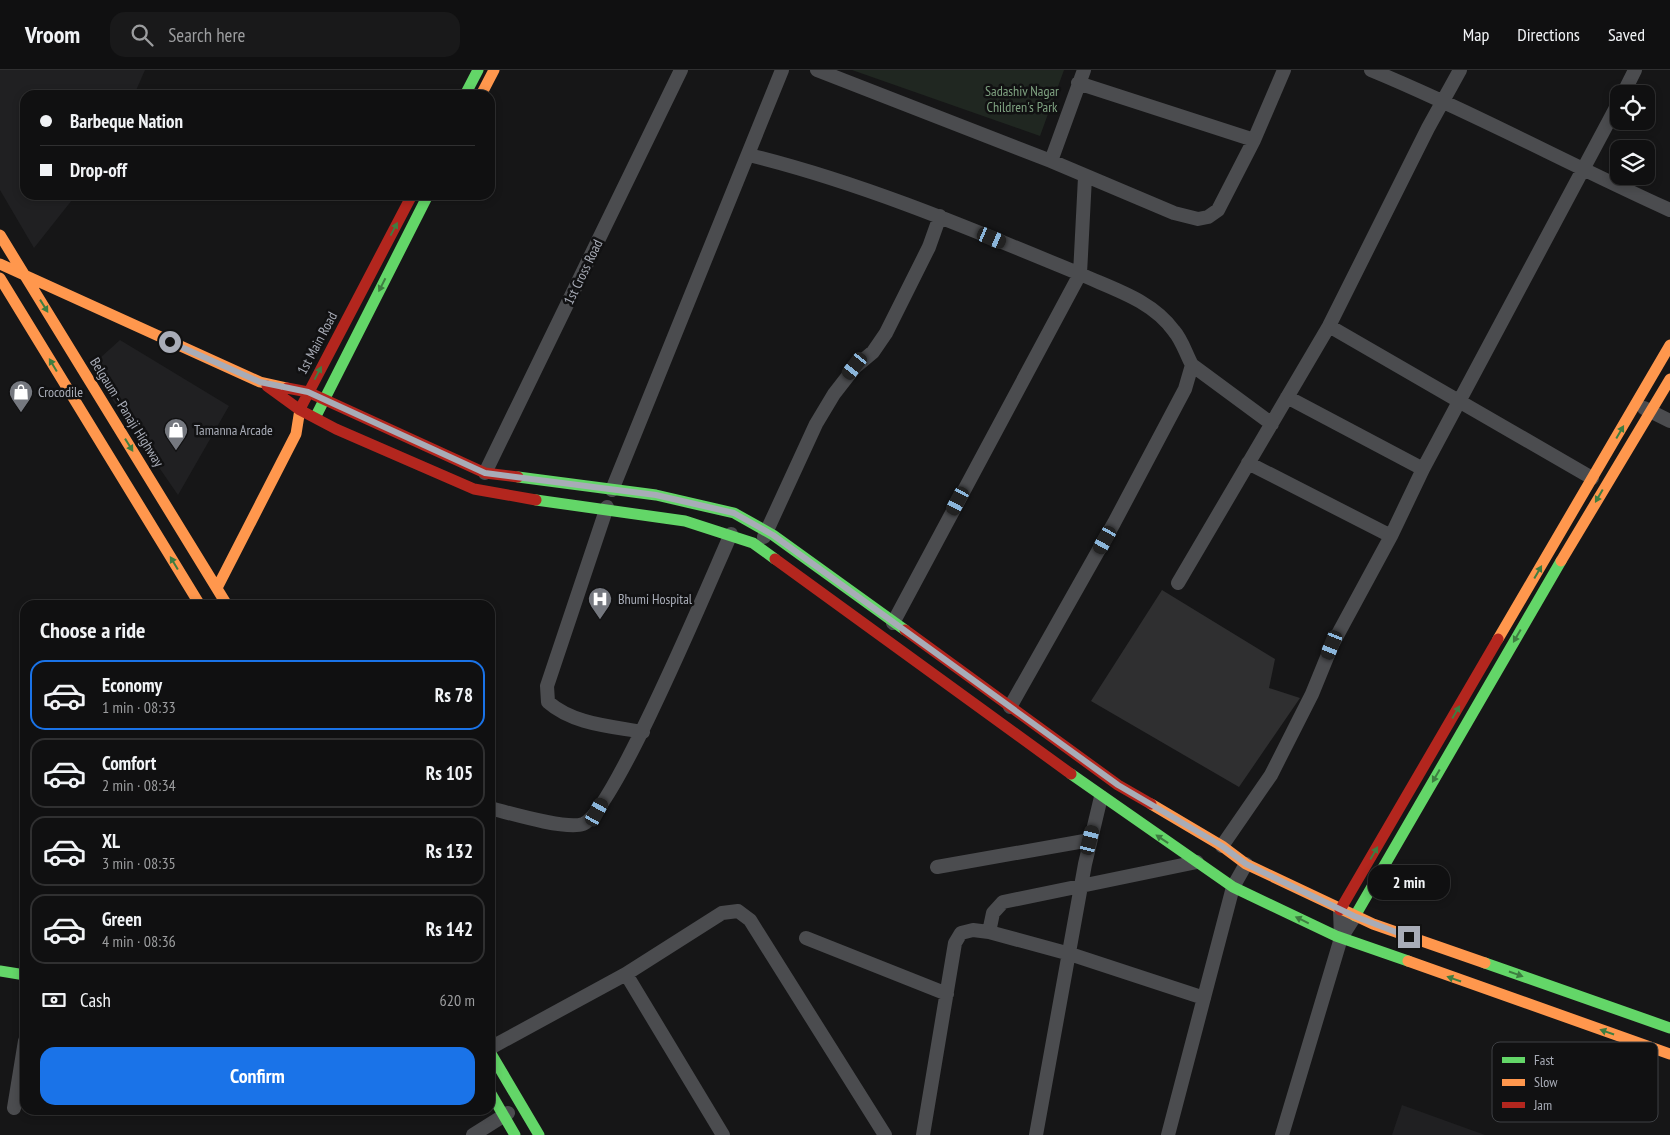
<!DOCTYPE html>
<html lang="en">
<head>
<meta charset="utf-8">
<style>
  :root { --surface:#101011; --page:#19191a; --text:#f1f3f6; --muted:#9c9d9f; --line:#303031; --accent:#1a73e8 }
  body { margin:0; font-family:"PT Sans Narrow",sans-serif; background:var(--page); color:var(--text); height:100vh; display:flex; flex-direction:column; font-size:19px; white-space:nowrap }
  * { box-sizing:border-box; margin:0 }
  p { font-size:16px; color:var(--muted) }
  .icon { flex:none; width:28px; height:28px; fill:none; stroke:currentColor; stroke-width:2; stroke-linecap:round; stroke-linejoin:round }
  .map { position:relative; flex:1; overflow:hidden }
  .side { position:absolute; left:20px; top:530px; width:475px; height:515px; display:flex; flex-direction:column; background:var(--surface); border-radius:15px; box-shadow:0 2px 8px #0003,0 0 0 1px var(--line) }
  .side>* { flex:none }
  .hud { position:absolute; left:20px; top:20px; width:475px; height:110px; border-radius:15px; box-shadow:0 2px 8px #0003,0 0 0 1px var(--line); display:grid; align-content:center; height:110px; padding:0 20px; background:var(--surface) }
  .tools { position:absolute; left:1610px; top:15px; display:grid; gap:10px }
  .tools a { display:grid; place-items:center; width:45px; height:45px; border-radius:10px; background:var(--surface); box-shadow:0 2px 8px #0003,0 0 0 1px var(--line); font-size:25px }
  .end { position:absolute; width:22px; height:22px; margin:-11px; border:6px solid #a8acb7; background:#111; box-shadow:0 0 0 2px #111 }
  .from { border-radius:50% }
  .bubble { position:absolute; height:35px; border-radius:15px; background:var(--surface); box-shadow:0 2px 8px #0003,0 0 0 1px var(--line); font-size:16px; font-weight:800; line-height:35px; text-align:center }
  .car { position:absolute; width:15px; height:30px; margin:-15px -8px; border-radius:6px; box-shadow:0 0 4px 1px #0007; background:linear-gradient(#222 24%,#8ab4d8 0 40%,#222 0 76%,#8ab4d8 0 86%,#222 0) }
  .hud b { display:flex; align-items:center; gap:18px; height:48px; font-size:19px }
  .hud b+b { border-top:1px solid var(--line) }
  .hud i { width:12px; height:12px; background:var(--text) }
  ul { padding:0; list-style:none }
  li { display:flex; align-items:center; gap:15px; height:70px; margin:0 10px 8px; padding:0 10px; border:2px solid var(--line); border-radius:15px }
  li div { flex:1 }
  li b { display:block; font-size:19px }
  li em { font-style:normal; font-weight:800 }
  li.current { border-color:var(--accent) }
  li>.icon { width:45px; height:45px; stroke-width:1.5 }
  h2 { padding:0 20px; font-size:22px; line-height:60px }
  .pay { display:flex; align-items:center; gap:12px; height:55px; padding:0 20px; font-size:19px }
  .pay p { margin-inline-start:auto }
  .primary-button { display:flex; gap:10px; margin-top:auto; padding:10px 20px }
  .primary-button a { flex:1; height:58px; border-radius:15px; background:var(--accent); color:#fff; font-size:20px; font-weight:800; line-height:58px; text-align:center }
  header { display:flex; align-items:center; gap:30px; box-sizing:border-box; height:70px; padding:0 25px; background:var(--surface); border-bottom:1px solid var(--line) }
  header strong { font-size:24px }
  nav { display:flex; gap:28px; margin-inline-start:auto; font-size:18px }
  .search { width:350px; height:45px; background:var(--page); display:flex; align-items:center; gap:12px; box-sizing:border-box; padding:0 18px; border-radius:15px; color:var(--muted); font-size:19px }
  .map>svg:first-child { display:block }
  .built { fill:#202022 }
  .green { fill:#202721 }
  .building { fill:#2f2f30 }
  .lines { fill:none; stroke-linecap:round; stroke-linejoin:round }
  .street { stroke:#4b4c4f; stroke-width:14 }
  .fast { stroke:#63d668; stroke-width:11 }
  .slow { stroke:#ff974d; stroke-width:11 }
  .jam { stroke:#b3261e; stroke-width:11 }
  .oneway { fill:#3e7d41 }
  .route { stroke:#a8acb7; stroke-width:6 }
  .labels { text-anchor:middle; stroke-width:5; stroke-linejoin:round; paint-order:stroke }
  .park-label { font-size:14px; fill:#7fa281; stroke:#111112 }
  .street-label { font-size:14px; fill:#a8acb7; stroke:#111112 }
  .poi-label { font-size:14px; fill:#a8acb7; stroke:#111112; text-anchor:start }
  .key { fill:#111112; stroke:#3e4044; stroke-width:1 }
  .key-label { font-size:14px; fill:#a8acb7 }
</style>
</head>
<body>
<header>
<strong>Vroom</strong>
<div class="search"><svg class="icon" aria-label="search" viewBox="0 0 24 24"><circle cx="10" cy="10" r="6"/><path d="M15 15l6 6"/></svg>Search here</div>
<nav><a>Map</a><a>Directions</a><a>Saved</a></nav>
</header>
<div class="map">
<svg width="1670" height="1065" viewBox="0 0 1670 1065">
  <rect width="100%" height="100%" fill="#161617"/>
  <path class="built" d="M0 0H145L134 25H25V125H76L34 178 0 120Z
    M120 270 229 336 178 425 90 297Z
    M1402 1035 1485 1065H1392Z"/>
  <path class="green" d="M852 0H1064L1040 66Z"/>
  <path class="building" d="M1162 520 1275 589 1269 618 1300 628 1239 717 1091 631Z"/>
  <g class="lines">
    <path class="street" d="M817 0 1051 91 1174 143 1198 149 1208 147 1218 140 1254 70 1284 0
      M1371 0C1473 42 1570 95 1670 140
      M1078 13 1254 70
      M1623 24 1635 0
      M749 85C863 113 971 159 1080 204L893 553
      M1051 91 1084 0
      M1329 256 1592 408
      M1192 295 1272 354
      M1287 327 1423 399
      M1644 338 1670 351
      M1248 393 1391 466
      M485 403 681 0
      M612 420 782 0
      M607 437 547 616 548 632C573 654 610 656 643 662
      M764 467 816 354 834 324 855 297 873 282 886 263 929 177 940 146
      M1178 513 1329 256 1428 58 1460 0
      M1010 637 1114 453 1185 319 1192 295C1186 284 1182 270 1174 261 1152 230 1113 219 1080 204L1085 107
      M490 738C509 743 566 760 583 754 614 742 712 506 731 464
      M1222 776 1271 705 1312 624 1332 575 1391 466 1423 399 1619 32
      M937 797 1090 770
      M1340 840 1341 868 1355 846
      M989 862 993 843 1003 832 1197 792
      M806 868 947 924
      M626 904 723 1065
      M490 978 626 904 722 843 738 841 750 850 885 1065
      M14 1038 25 971
      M473 1065 508 1043
      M923 1065 955 873 961 863 973 860 989 862 1070 884 1204 928
      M1036 1065 1085 794 1101 727
      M1168 1065 1233 817 1246 794
      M1282 1065 1341 868"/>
    <path class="fast" d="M465 25 478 0
      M317 344 428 125
      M518 407 656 425 734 443 773 465 905 560
      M536 430 685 451 753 473 775 489
      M1071 704 1233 817 1336 866 1408 891
      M1355 846 1561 491
      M1485 893 1670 958
      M0 901 25 905
      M490 982 539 1065
      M490 1022 515 1065"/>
    <path class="slow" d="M481 25 494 0
      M0 165 227 535
      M0 194 260 312 287 318
      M0 208 200 535
      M1561 491 1670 309
      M217 518 296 364 300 339
      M1498 569 1670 275
      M1151 734 1222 776 1246 794 1373 854 1485 893
      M1408 891 1670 984"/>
    <path class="jam" d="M267 316 300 340 336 359 474 419 536 430
      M287 318 308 322 485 403 518 407
      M300 339 412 125
      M775 489 1071 704
      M905 560 1118 715 1151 734
      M1340 840 1498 569"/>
  </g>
  <defs><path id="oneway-solid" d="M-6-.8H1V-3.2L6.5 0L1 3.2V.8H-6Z" transform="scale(1.25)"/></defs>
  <g class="oneway">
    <use href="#oneway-solid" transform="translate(394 159) rotate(-62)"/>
    <use href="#oneway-solid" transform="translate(382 215) rotate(117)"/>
    <use href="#oneway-solid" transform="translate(44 236) rotate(58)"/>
    <use href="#oneway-solid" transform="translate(53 295) rotate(-121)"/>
    <use href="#oneway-solid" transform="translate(318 303) rotate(-62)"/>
    <use href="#oneway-solid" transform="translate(1620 362) rotate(-60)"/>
    <use href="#oneway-solid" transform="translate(129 375) rotate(58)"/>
    <use href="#oneway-solid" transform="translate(1599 426) rotate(120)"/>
    <use href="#oneway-solid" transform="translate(174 493) rotate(-121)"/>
    <use href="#oneway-solid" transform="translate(1538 502) rotate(-60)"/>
    <use href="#oneway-solid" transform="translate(1517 566) rotate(120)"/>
    <use href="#oneway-solid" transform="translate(1456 642) rotate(-60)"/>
    <use href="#oneway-solid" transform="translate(1436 706) rotate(120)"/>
    <use href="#oneway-solid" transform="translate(1162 769) rotate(-146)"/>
    <use href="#oneway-solid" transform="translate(1374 783) rotate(-60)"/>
    <use href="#oneway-solid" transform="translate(1302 850) rotate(-154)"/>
    <use href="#oneway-solid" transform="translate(1516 904) rotate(19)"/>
    <use href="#oneway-solid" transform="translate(1454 909) rotate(-161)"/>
    <use href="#oneway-solid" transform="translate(1607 962) rotate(-161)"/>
  </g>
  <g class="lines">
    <path class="route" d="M170 272 260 312 308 322 485 403 656 425 734 443 773 465 1118 715 1222 776 1246 794 1354 846 1409 867"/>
  </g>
  <defs>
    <g id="shop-pin" transform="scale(1.25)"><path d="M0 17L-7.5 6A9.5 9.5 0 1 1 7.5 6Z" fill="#75787f" stroke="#111112"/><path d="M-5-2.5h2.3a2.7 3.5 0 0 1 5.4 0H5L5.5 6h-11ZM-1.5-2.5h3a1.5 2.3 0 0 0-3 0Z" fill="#fff"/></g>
    <g id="hospital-pin" transform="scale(1.25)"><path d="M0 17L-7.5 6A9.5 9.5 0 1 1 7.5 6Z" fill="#75787f" stroke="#111112"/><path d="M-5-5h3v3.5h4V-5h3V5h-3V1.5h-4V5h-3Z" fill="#fff"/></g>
  </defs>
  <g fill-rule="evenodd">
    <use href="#shop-pin" x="21" y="322"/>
    <use href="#shop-pin" x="176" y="360"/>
    <use href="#hospital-pin" x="600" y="529"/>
  </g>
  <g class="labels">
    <g class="park-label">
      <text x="1022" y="26">Sadashiv Nagar<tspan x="1022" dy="16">Children's Park</tspan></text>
    </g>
    <g class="street-label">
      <text transform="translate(583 202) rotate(-64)" y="5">1st Cross Road</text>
      <text transform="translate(317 273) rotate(-62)" y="5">1st Main Road</text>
      <text transform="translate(127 342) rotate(58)" y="5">Belgaum - Panaji Highway</text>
    </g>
    <g class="poi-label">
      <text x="38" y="327">Crocodile</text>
      <text x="194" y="365">Tamanna Arcade</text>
      <text x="618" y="534">Bhumi Hospital</text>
    </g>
  </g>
  <rect x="1492" y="972" width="166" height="80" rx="8" class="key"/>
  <rect x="1502" y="987" width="23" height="6" fill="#63d668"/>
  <rect x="1502" y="1009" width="23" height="7" fill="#ff974d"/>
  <rect x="1502" y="1032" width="23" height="6" fill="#b3261e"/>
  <g class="key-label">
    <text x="1534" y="995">Fast</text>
    <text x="1534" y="1017">Slow</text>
    <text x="1534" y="1040">Jam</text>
  </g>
</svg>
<div class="tools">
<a><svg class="icon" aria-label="locate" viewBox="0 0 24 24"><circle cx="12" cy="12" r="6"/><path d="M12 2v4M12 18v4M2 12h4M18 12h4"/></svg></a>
<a><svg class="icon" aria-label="layers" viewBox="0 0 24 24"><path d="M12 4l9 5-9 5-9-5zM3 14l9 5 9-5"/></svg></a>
</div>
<i class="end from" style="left:170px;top:272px"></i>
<i class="end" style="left:1409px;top:867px"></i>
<div class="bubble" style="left:1368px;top:795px;width:82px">2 min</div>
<i class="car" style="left:992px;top:168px;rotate:113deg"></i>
<i class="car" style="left:855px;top:296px;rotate:218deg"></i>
<i class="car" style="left:958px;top:431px;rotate:208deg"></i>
<i class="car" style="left:1105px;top:470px;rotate:209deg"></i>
<i class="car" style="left:1332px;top:575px;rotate:202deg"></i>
<i class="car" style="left:597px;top:742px;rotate:29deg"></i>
<i class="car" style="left:1090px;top:770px;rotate:14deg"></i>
<div class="hud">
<b><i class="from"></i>Barbeque Nation</b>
<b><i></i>Drop-off</b>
</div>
<section class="side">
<h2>Choose a ride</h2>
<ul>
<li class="current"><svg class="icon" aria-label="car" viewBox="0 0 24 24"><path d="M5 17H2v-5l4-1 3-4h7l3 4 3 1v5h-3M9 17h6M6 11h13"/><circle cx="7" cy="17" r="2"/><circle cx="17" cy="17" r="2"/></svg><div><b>Economy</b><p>1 min · 08:33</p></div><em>Rs 78</em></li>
<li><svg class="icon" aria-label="car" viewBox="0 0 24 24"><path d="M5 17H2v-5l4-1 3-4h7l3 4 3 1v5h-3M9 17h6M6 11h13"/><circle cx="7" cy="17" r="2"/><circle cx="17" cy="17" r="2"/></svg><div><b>Comfort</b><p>2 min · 08:34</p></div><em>Rs 105</em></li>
<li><svg class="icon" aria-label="car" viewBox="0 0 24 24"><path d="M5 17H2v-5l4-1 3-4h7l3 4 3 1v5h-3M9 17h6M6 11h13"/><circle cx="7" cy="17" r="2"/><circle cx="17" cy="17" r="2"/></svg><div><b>XL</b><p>3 min · 08:35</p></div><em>Rs 132</em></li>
<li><svg class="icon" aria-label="car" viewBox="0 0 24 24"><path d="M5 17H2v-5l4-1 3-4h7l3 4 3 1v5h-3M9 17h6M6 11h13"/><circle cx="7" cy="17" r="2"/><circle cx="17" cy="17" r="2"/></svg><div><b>Green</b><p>4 min · 08:36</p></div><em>Rs 142</em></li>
</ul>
<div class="pay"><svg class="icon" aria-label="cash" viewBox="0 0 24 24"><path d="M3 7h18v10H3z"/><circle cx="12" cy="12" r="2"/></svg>Cash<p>620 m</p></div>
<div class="primary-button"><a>Confirm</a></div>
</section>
</div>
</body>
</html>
